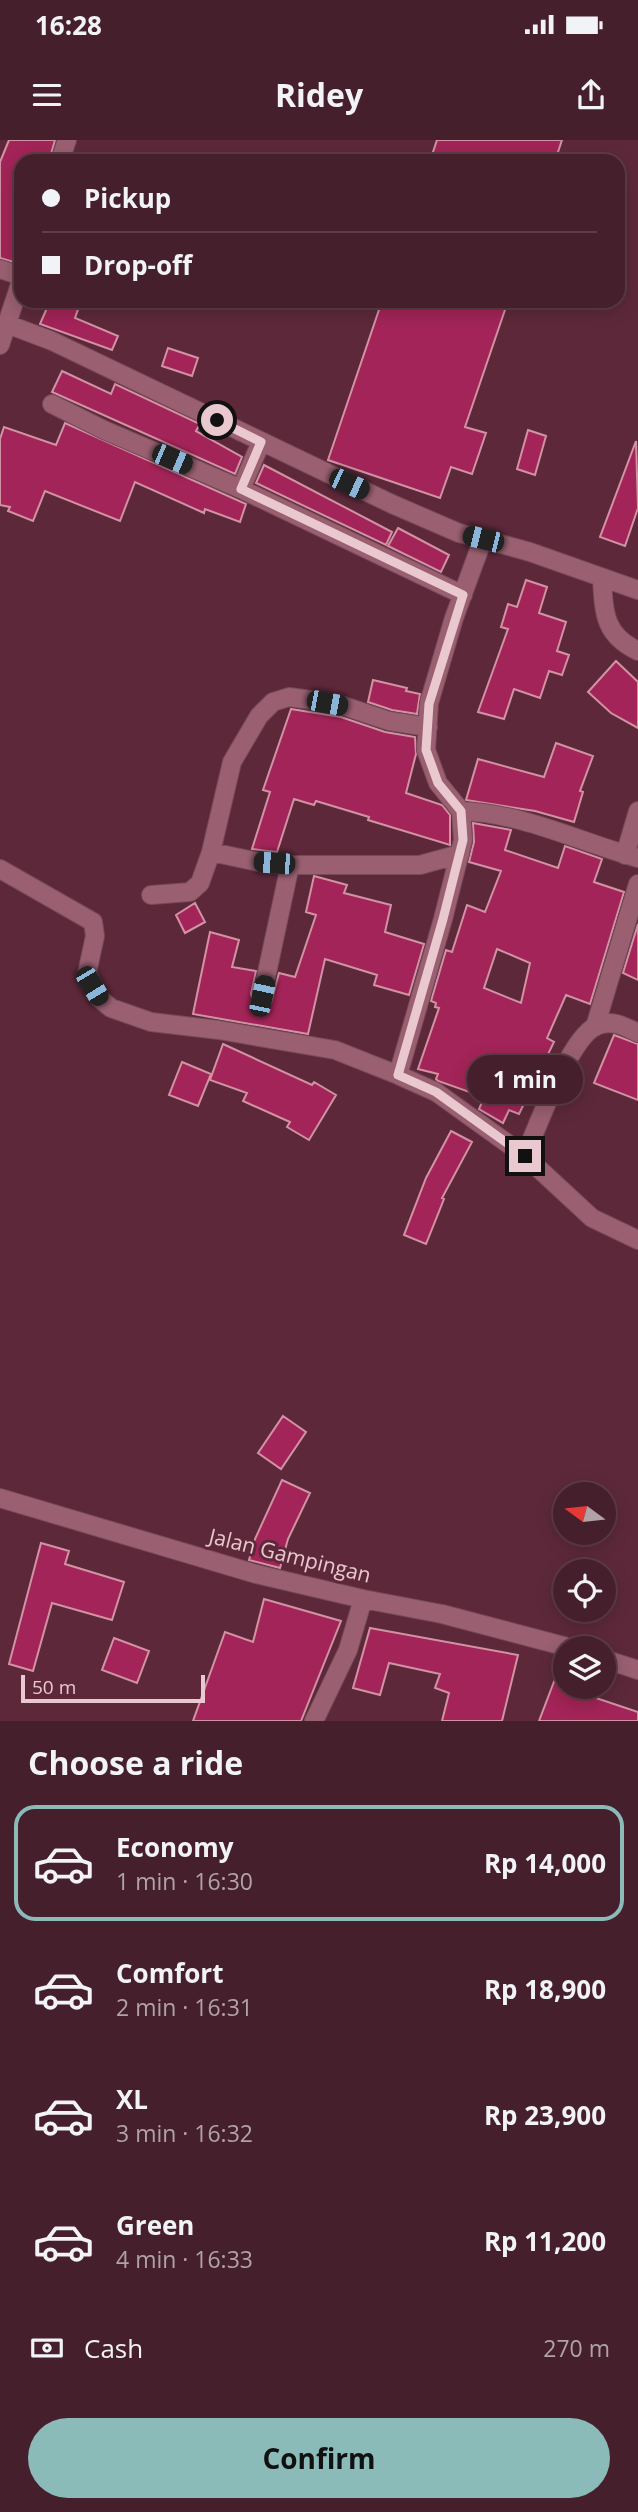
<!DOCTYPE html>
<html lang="en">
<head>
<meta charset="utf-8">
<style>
  :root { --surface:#461f2c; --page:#502c38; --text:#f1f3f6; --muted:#b0a2a9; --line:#5e3d48; --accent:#8bbbb9 }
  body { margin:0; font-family:"Open Sans",sans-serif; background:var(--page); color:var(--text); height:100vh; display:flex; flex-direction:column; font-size:26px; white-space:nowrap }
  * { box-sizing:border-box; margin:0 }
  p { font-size:23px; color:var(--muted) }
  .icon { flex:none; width:38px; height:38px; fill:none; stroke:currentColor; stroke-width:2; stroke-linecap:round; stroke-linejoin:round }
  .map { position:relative; height:1581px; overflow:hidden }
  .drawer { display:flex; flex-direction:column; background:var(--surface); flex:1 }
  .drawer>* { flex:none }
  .top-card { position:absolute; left:14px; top:14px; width:611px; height:154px; border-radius:21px; box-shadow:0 4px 18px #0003,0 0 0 2px var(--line); display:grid; align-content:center; height:154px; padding:0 28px; background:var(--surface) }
  .needle { width:46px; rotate:285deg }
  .controls { position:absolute; left:553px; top:1342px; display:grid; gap:14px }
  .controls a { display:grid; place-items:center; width:63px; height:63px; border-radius:50%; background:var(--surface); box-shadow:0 4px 18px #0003,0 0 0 2px var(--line); font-size:35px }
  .scale { position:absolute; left:21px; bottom:18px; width:184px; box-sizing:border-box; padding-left:7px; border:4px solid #eac8d0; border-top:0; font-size:19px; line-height:24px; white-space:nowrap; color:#eac8d0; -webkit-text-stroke:5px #5d293a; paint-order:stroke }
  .end { position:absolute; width:32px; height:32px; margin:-16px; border:9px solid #eac8d0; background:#111; box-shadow:0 0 0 4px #111 }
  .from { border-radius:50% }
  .bubble { position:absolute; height:49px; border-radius:24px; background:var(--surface); box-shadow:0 4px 18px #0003,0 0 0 2px var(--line); font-size:23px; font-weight:700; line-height:49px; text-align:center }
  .car { position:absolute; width:21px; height:42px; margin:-21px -10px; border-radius:9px; box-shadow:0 0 5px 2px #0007; background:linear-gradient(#222 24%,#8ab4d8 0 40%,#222 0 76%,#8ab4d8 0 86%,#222 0) }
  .top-card b { display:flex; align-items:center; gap:24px; height:66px; font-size:26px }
  .top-card b+b { border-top:2px solid var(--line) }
  .top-card i { width:18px; height:18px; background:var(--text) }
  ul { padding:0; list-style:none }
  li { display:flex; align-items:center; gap:21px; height:116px; margin:0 14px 10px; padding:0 14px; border:4px solid transparent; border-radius:21px }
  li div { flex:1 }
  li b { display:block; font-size:26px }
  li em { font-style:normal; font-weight:700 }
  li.selected { border-color:var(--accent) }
  li>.icon { width:63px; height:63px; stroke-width:1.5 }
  h2 { padding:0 28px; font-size:32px; line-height:84px }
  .pay { display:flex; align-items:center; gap:18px; height:77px; padding:0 28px; font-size:26px }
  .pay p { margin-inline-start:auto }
  .button { display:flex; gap:14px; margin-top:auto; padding:14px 28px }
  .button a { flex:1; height:80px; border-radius:42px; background:var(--accent); color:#111; font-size:28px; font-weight:700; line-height:80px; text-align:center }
  .status { display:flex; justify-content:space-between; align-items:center; height:49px; padding:0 35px; background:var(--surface); direction:ltr }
  .status svg { height:19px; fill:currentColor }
  header { display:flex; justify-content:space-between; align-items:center; height:91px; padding:0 28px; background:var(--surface); font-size:32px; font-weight:700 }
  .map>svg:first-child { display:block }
  .building { fill:#a32458; stroke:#d193a4; stroke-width:2; fill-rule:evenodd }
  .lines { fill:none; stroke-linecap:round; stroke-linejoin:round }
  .minor-casing { stroke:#764a59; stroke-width:20 }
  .minor { stroke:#9a6071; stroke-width:18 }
  .route { stroke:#eac8d0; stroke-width:9 }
  .labels { text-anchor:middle; stroke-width:6; stroke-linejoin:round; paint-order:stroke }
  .street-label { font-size:21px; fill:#eac8d0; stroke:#5d293a }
</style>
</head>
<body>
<div class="status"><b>16:28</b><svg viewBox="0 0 49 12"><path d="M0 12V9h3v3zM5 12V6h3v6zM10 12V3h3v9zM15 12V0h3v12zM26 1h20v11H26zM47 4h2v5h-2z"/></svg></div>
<header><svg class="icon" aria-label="menu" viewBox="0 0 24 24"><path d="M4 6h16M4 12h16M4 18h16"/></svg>Ridey<svg class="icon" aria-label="share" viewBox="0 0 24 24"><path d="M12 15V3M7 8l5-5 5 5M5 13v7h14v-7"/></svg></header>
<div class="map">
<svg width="638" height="1581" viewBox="0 0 638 1581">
  <rect width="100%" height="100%" fill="#5d293a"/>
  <path class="building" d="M9 0H55L49 21H21V112L17 123 0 118V22Z
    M437 0H562L555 21H430Z
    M50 161H81L75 178 118 196 112 210 40 184Z
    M382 161H508L465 287 486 293 472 334 451 327 440 358 328 320Z
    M168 208 198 218 192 236 162 226Z
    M62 231 111 254 115 244 200 284 196 291 242 317 235 334 52 252Z
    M65 283 246 364 240 382 205 369 204 373 135 342 120 381 45 351 33 381 8 371 10 367 0 365V299L4 287 56 305Z
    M528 290 546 296 535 335 517 329Z
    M636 301 638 368 625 406 600 397Z
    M264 325 392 392 386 405 256 343Z
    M398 388 449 415 441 432 388 406Z
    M526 440 547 447 539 473 566 482 557 511 569 515 562 535 549 531 540 558 514 549 504 579 478 572 508 489 501 487 508 464 517 467Z
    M616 521 638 542V588L611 573 588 552Z
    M373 540 407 548 406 551 420 554 417 574 392 570 368 562Z
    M291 569 341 577 385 592 415 597 416 614 406 653 442 665 450 675V705L368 680 369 677 316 661 314 665 294 659 277 712 252 709 270 652 263 650Z
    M556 603 593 616 580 651 583 652 574 682 535 671 466 660 478 619 544 637Z
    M473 683 511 690 505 710 558 728 565 706 602 719 594 742 624 752 590 864 566 855 547 898 554 902 519 974 509 970 503 983 479 969 484 957 438 941 436 939 438 934 418 929 439 868 435 867 436 863 431 861 446 810 452 812 467 765 485 772 501 731 469 722 474 702ZM497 809 530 823 521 863 484 848Z
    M314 736 347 745 344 753 391 765 385 792 424 804 409 855 374 845 377 835 325 819 308 894 193 874 210 792 239 800 232 827 256 831 251 854 255 865 265 867 271 863 279 833 295 837 316 775 306 772Z
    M195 763 205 782 185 793 176 775Z
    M638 784V840L623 833Z
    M614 895 638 904V960L594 943Z
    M223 904 312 945 314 942 336 955 309 1000 287 987 290 982 243 961 247 953 210 940Z
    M182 922 211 934 198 966 169 955Z
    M451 991 472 1002 442 1058 444 1059 426 1104 404 1095 426 1038Z
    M283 1276 306 1292 281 1329 258 1313Z
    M282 1340 310 1353 288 1399 280 1428 249 1420 255 1399Z
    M41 1403 69 1411 65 1424 124 1442 112 1480 52 1463 33 1531 9 1524Z
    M264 1459 341 1481 301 1581H193L225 1492 253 1502Z
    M370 1488 518 1515 502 1581H442L449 1553 435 1548 440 1534 389 1523 380 1555 353 1548Z
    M114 1498 149 1511 137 1543 102 1530Z
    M555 1539 565 1543V1547H576L575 1551 638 1572V1581H539Z"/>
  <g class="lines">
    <g class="minor-casing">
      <path id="minor" d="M60 21 67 0
        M0 129 21 136
        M7 184 52 201 392 364 459 393 483 399 454 478 429 563 426 610 438 643 461 671 463 700 443 779 398 935
        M0 205 21 141
        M52 264 104 290 241 349
        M261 302 241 349 463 455
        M483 399 530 412 638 450
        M602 439C604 473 604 495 638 511
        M461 671C523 673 579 702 638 718
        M211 712 258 722 290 725H420L460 714
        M625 715 638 671
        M0 729 93 782 95 796 87 833 99 858 111 868 151 882 219 890 335 910 398 935 436 952 525 1016 592 1078 638 1100
        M151 755 190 752 200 743 211 712 232 622 259 576 273 562 289 557 311 560 344 566 389 581 428 587
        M262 856 290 725
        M595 887 638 744
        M525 1016C537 987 570 898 596 886 611 879 624 886 638 893
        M0 1358 256 1434 363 1459 442 1474 571 1508
        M604 1519 638 1530
        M314 1581 348 1510 363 1459"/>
    </g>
    <use href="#minor" class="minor"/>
  </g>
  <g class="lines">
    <path class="route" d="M217 280 261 302 241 349 463 455 429 564 426 610 438 643 461 671 463 700 443 779 398 935 436 952 525 1016"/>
  </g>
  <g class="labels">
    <g class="street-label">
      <text transform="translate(290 1416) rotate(14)" y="7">Jalan Gampingan</text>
    </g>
  </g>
</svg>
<div class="controls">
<a><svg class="needle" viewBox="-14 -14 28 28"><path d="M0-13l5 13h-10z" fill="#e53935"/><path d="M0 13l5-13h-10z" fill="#b0a2a9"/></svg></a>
<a><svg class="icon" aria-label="locate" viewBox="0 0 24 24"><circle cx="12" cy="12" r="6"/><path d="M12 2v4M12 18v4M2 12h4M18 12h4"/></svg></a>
<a><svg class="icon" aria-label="layers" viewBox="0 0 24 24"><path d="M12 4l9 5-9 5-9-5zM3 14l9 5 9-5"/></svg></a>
</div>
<div class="scale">50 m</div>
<i class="end from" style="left:217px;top:280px"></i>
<i class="end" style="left:525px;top:1016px"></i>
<div class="bubble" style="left:467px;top:915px;width:116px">1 min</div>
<i class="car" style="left:172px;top:319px;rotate:113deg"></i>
<i class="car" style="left:349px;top:344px;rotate:115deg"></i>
<i class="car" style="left:483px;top:399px;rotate:284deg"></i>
<i class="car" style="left:327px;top:563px;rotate:101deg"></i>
<i class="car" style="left:274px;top:723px;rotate:274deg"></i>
<i class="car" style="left:92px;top:846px;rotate:149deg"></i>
<i class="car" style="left:262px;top:856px;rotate:12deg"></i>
<div class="top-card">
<b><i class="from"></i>Pickup</b>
<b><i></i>Drop-off</b>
</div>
</div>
<section class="drawer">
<h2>Choose a ride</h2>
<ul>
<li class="selected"><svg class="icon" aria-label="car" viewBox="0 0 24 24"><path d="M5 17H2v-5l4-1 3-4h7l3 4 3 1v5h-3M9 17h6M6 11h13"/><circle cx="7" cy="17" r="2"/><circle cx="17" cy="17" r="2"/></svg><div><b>Economy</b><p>1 min · 16:30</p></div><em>Rp 14,000</em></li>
<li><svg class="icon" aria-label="car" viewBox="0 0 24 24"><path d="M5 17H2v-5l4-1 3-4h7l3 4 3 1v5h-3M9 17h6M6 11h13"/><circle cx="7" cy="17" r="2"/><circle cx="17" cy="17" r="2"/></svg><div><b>Comfort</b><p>2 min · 16:31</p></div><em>Rp 18,900</em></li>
<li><svg class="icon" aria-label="car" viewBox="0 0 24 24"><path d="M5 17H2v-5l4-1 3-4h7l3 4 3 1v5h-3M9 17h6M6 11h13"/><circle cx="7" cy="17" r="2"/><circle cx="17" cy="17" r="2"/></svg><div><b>XL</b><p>3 min · 16:32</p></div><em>Rp 23,900</em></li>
<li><svg class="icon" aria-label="car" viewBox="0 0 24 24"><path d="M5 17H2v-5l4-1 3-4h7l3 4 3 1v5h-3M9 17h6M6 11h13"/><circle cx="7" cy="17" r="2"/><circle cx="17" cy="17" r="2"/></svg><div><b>Green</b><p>4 min · 16:33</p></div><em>Rp 11,200</em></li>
</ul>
<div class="pay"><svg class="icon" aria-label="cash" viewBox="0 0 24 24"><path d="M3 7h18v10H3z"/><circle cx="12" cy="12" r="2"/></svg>Cash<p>270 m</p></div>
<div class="button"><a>Confirm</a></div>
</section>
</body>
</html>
